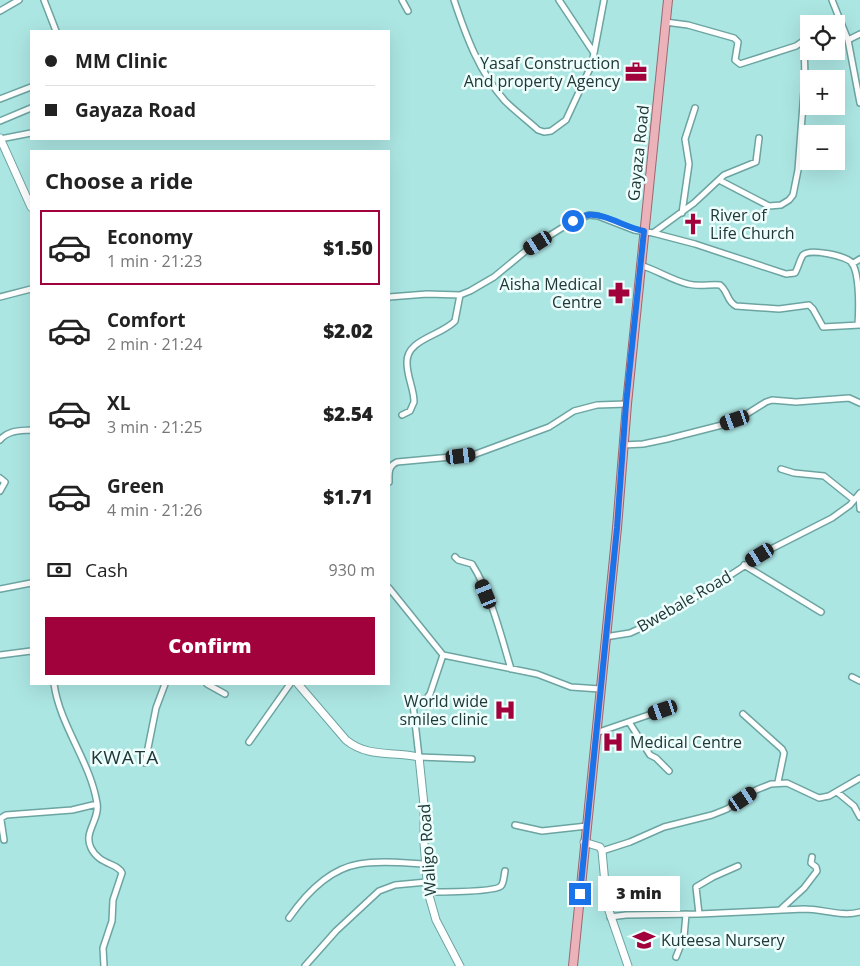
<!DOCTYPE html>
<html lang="en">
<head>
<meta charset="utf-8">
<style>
  :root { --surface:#fff; --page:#f2f2f2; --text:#222; --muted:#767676; --line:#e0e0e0; --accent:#a1023b }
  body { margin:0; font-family:"Open Sans",sans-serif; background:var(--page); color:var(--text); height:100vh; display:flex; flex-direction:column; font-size:19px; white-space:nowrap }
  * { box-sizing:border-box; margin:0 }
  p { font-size:16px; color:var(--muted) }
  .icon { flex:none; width:28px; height:28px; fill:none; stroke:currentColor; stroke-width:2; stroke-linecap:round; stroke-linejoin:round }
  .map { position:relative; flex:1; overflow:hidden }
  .details { position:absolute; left:30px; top:150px; width:360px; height:535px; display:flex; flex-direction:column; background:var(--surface); border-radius:0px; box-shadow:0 5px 20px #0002 }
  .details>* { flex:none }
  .banner { position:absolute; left:30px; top:30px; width:360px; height:110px; border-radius:0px; box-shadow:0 5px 20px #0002; display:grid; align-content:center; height:110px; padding:0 15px; background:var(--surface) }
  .fabs { position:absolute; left:800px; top:15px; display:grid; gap:10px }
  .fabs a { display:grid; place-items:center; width:45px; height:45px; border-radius:0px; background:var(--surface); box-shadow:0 5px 20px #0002; font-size:25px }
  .end { position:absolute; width:22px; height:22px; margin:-11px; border:6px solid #1a73e8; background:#fff; box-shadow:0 0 0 2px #fff }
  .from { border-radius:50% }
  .bubble { position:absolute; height:35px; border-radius:0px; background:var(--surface); box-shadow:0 5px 20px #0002; font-size:16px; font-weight:800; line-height:35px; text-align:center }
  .car { position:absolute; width:15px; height:30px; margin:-15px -8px; border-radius:6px; box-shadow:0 0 4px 1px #0007; background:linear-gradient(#222 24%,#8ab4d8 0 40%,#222 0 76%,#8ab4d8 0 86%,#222 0) }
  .banner b { display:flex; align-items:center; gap:18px; height:48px; font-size:19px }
  .banner b+b { border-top:1px solid var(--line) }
  .banner i { width:12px; height:12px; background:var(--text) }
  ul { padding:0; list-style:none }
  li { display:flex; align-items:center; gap:15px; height:75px; margin:0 10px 8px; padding:0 5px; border:2px solid transparent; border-radius:0px }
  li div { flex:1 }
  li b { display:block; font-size:19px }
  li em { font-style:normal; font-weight:800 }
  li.active { border-color:var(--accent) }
  li>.icon { width:45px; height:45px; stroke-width:1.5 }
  h2 { padding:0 15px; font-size:22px; line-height:60px }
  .pay { display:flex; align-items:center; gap:12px; height:55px; padding:0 15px; font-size:19px }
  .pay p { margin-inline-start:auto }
  .action { display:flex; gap:10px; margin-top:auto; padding:10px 15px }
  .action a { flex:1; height:58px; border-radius:0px; background:var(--accent); color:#fff; font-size:20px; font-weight:800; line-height:58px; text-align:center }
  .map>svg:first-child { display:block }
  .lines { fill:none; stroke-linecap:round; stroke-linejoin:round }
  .street-casing { stroke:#6ca4a1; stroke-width:8 }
  .secondary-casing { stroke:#6ca4a1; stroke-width:9 }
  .primary-casing { stroke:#9d666e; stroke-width:10 }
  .street { stroke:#fff; stroke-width:5 }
  .secondary { stroke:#fff; stroke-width:7 }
  .primary { stroke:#ecb2ba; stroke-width:8 }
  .route { stroke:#1a73e8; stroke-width:6 }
  .labels { text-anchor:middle; stroke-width:5; stroke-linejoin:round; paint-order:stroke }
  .poi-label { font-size:16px; fill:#203837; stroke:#eefffd; text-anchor:end }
  .street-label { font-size:16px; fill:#203837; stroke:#eefffd }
  .quarter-label { font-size:19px; letter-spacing:1px; fill:#203837; stroke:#eefffd }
</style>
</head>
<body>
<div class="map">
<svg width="860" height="966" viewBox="0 0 860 966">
  <rect width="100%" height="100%" fill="#ace6e3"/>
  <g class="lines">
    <g class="street-casing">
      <path id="street" d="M44 0 56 31
        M402 0 408 11
        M454 0C466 36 479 72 505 101 515 111 527 120 538 130L544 132 551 131 566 120 592 64 594 53 559 0
        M832 0 848 40 860 103
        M0 11 19 0
        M665 22 688 25 734 38 738 42 735 60 740 64 796 46 809 37
        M848 40 860 34
        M594 53 604 0
        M0 99 31 87
        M0 121 31 108
        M0 139 31 133
        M719 180 769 206 781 205 789 200 793 195 798 170 805 78 804 41
        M682 213 689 164 685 139 695 108
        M653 233 694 203 724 175 756 162 759 138
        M852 264 860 259
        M640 265C657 270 671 280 688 284 699 287 710 284 720 285 728 291 727 302 736 306L779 309 809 305 813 309 823 327 860 325
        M0 297 31 289
        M389 297 427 294 460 295 470 291 494 277 528 249 573 221 589 215 598 216 634 230 653 233 695 244 786 274 795 273C798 268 800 259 803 255 810 248 847 256 852 263 860 275 859 310 858 325
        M402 415 410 411 414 402C414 389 407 377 407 363 406 339 441 336 455 321L460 295
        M0 440C8 430 20 431 31 430
        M623 445 643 444 667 439 722 425 742 417 766 402 772 400 796 402 849 398 860 403
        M781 469 794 473 824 476 854 500
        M0 478 5 482 0 491
        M389 482C389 473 388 466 397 462L473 455 549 427 574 411 597 405 627 404
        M859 495 860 509
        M455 557 458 560 472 564C491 594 501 636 511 669
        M744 565 821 612
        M389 588 443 655 430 694 427 698 413 704 419 757 472 759
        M0 589 31 583
        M605 637 630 633 641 628 712 587 769 550 832 518 850 505 860 493
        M0 655 31 651
        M443 655 537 674 571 687 600 689
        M852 677 860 681
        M54 684C60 726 90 761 97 803 100 820 83 832 91 848 99 865 118 863 122 873L113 900 112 921 103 948 104 966
        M207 684 225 694
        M743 714 782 749 784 753 778 782
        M629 722 650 755 656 758 669 771
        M596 733 663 710
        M249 742 290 684
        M145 763 156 708 165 684
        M837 792 854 806 860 817
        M515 825 542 831 587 826
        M4 840 1 820V818L6 815 72 810 97 804
        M602 851 630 842 664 827 712 815 727 809 756 790 771 784 787 783 819 798 829 796 860 778
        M428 892C439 892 495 892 501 886 504 883 504 875 505 871
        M781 909 804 888 817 871 816 867 811 863 812 857
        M699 914 696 887 713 877 738 866
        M610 917 626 915 699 914 804 909C823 909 841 917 860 912
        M289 918C305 895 329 869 359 864 380 860 404 863 425 864
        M676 957 684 937 686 914
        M305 966 336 931 379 891 395 885 427 882"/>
    </g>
    <g class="secondary-casing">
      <path id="secondary" d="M0 138 31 207
        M298 684 346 740C368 758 393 751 419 757L424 805V843L428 892 436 920 460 966
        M584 842 600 847 602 851 607 905 628 966"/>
    </g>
    <g class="primary-casing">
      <path id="primary" d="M573 966 617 528 627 404 668 0"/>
    </g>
    <use href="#street" class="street"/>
    <use href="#secondary" class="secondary"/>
    <use href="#primary" class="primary"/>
  </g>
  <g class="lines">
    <path class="route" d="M573 221C578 219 583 216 588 215 604 213 627 228 644 231L626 404 617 528 580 894"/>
  </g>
  <defs>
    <g id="office-bare" transform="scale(1.725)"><path d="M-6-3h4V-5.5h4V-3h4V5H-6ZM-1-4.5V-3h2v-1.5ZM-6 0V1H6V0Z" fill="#a1023b" stroke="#eefffd" stroke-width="2.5" paint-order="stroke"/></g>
    <g id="church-bare" transform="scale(1.725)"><path d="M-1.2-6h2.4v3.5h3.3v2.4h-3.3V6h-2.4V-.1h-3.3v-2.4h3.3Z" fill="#a1023b" stroke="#eefffd" stroke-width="2.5" paint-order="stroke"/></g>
    <g id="pharmacy-bare" transform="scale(1.725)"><path d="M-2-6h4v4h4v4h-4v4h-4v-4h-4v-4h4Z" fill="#a1023b" stroke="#eefffd" stroke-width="2.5" paint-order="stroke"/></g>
    <g id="hospital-bare" transform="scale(1.725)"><path d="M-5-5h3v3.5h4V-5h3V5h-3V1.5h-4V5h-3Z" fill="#a1023b" stroke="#eefffd" stroke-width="2.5" paint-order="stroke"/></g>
    <g id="school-bare" transform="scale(1.725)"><path d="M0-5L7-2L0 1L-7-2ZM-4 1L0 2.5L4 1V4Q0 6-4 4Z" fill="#a1023b" stroke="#eefffd" stroke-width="2.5" paint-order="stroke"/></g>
  </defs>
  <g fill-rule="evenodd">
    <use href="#office-bare" x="636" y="72"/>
    <use href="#church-bare" x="693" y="224"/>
    <use href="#pharmacy-bare" x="619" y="293"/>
    <use href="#hospital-bare" x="505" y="710"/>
    <use href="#hospital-bare" x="613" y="742"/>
    <use href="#school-bare" x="644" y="940"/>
  </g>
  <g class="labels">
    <g class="poi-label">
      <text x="620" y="69">Yasaf Construction<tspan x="620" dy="18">And property Agency</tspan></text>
      <text x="710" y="221" text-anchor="start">River of<tspan x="710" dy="18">Life Church</tspan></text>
      <text x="602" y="290">Aisha Medical<tspan x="602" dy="18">Centre</tspan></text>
      <text x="488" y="707">World wide<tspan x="488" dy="18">smiles clinic</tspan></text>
      <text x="630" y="748" text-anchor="start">Medical Centre</text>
      <text x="661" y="946" text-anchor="start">Kuteesa Nursery</text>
    </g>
    <g class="street-label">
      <text transform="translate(638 153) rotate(-84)" y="6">Gayaza Road</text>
      <text transform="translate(684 601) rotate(-30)" y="6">Bwebale Road</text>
      <text transform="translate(427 850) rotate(-94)" y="6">Waligo Road</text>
    </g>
    <g class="quarter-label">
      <text x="125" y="764">KWATA</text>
    </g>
  </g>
</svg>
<div class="fabs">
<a><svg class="icon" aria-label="locate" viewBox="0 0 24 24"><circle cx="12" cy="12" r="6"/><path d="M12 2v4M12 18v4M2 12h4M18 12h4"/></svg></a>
<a>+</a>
<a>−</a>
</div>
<i class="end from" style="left:573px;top:221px"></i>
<i class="end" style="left:580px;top:894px"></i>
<div class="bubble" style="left:598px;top:876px;width:82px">3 min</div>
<i class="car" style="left:538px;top:243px;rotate:238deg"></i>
<i class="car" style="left:735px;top:420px;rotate:251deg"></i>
<i class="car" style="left:461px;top:456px;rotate:83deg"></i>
<i class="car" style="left:760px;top:555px;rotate:239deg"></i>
<i class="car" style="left:486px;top:594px;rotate:338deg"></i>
<i class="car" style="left:663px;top:710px;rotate:251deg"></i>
<i class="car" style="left:743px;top:799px;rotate:56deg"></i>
<div class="banner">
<b><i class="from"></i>MM Clinic</b>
<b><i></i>Gayaza Road</b>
</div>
<section class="details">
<h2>Choose a ride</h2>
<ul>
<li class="active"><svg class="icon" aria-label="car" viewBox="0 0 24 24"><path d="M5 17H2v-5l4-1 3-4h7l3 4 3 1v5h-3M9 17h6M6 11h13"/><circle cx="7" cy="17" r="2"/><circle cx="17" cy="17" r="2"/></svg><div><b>Economy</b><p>1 min · 21:23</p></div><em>$1.50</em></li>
<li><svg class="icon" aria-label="car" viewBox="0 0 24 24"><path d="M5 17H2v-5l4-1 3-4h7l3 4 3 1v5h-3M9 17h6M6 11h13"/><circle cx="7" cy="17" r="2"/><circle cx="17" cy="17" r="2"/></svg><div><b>Comfort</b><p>2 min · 21:24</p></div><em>$2.02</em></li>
<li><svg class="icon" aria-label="car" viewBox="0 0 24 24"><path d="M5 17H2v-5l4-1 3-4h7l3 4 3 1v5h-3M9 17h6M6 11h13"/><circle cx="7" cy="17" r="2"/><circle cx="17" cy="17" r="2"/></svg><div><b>XL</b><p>3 min · 21:25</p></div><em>$2.54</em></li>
<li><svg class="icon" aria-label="car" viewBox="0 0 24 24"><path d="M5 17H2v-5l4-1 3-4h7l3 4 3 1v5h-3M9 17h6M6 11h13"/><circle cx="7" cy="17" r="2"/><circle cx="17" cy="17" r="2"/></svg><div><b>Green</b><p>4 min · 21:26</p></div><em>$1.71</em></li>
</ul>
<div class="pay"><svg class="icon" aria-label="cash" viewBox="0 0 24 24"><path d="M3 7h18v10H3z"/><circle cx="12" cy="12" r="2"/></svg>Cash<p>930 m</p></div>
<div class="action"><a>Confirm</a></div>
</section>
</div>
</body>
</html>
